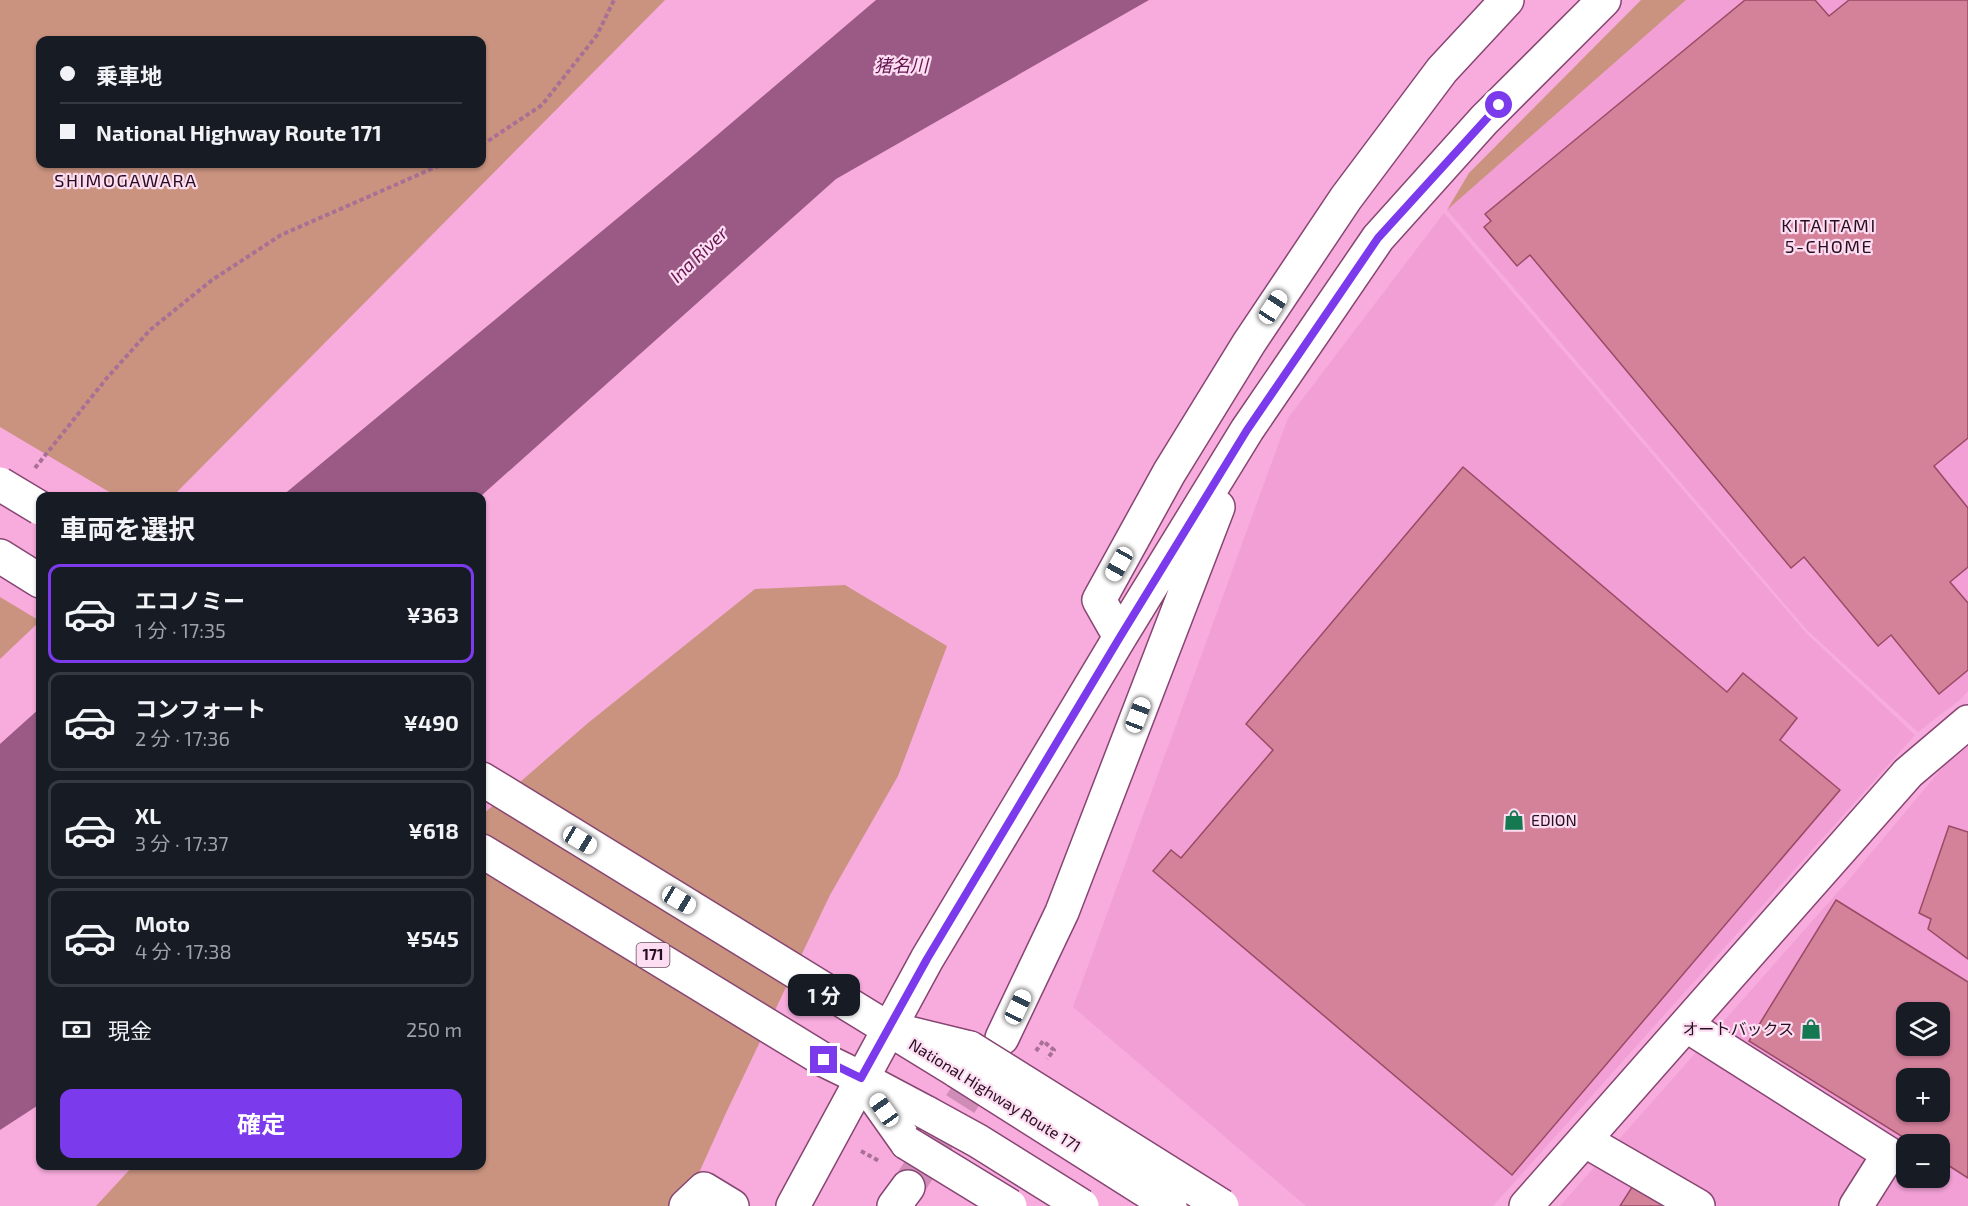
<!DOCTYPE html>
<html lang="ja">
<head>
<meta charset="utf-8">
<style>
  :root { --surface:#171b24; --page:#242831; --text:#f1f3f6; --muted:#9ea1a6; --line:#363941; --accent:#7c3aed }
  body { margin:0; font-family:"Exo 2","Noto Sans JP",sans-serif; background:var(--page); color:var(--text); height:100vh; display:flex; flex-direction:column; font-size:22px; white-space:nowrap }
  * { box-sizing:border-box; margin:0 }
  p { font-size:20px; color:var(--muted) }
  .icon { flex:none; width:33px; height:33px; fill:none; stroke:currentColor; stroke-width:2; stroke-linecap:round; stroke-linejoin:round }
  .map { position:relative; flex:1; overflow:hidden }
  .details { position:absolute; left:36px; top:492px; width:450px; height:678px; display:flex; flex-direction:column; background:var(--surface); border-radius:12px; box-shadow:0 2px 4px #0004 }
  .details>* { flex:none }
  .guide { position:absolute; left:36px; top:36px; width:450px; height:132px; border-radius:12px; box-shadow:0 2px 4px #0004; display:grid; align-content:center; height:132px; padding:0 24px; background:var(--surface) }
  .fabs { position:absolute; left:1896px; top:1002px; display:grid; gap:12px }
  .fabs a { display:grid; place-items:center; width:54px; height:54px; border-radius:12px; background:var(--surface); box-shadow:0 2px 4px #0004; font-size:30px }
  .end { position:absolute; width:27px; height:27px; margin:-14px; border:8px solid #7c3aed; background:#fff; box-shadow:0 0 0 3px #fff }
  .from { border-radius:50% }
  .bubble { position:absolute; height:42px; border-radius:12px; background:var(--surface); box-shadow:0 2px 4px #0004; font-size:20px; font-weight:700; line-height:42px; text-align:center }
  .car { position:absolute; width:18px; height:36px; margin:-18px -9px; border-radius:8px; box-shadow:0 0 4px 2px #0007; background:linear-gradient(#fff 24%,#345 0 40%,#fff 0 76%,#345 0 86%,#fff 0) }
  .guide b { display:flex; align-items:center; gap:21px; height:57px; font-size:22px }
  .guide b+b { border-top:2px solid var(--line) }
  .guide i { width:15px; height:15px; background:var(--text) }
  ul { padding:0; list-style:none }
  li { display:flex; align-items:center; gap:18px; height:99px; margin:0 12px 9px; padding:0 12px; border:3px solid var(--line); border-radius:12px }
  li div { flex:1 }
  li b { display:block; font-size:22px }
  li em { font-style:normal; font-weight:700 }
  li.active { border-color:var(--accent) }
  li>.icon { width:54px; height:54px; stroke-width:1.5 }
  h2 { padding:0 24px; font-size:27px; line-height:72px }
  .pay { display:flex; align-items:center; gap:15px; height:66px; padding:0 24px; font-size:22px }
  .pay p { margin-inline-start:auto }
  .primary-button { display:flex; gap:12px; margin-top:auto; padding:12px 24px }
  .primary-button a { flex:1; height:69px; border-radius:12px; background:var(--accent); color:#fff; font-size:24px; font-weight:700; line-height:69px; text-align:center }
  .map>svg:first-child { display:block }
  .built { fill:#f19fd5; fill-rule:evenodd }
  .green { fill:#ca937f; fill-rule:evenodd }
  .water { fill:#9a5a85 }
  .building { fill:#d4819a; stroke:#994b65; stroke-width:1.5; fill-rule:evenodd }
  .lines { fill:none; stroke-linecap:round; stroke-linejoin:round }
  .minor-tunnel { stroke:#ce8cb7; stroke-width:33; stroke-dasharray:33 16; stroke-linecap:butt }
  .minor-casing { stroke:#874572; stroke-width:36 }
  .highway-casing { stroke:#874572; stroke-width:36 }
  .path { stroke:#a97095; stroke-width:4; stroke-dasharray:4.5 3; stroke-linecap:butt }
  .minor { stroke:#fff; stroke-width:33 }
  .highway { stroke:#fff; stroke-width:33 }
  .minor-bridge-casing { stroke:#874572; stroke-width:36; stroke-linecap:butt }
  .highway-bridge-casing { stroke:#874572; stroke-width:36; stroke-linecap:butt }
  .path-bridge { stroke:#a97095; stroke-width:4; stroke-dasharray:4.5 3; stroke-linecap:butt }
  .minor-bridge { stroke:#fff; stroke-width:33 }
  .highway-bridge { stroke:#fff; stroke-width:33 }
  .route { stroke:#7c3aed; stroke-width:8 }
  .labels { text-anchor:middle; stroke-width:4.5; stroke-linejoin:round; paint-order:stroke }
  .shield { fill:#fdddf1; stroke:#694c5f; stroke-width:1.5 }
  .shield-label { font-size:15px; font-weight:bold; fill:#290e21 }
  .poi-label { font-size:16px; fill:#290e21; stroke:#fdddf1; text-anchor:start }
  .street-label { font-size:16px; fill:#290e21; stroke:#fdddf1 }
  .water-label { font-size:18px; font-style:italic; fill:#64134f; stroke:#fdddf1 }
  .neighbourhood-label { font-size:18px; letter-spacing:1.5px; fill:#290e21; stroke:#fdddf1 }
</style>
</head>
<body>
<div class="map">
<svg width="1968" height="1206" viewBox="0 0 1968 1206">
  <rect width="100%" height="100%" fill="#f7acdd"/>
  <path class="built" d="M1686 0H1968V691L1961 699 1918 732 1807 630 1447 210Z
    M1444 213 1807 634 1915 735 1493 1206H1306L1073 1007 1288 418Z
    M1968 737V1206H1560L1846 883ZM1906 1012H1940V1046H1906ZM1906 1078H1940V1112H1906ZM1906 1144H1940V1178H1906Z"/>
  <path class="green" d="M0 0H665L173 496H116L0 427ZM40 40H482V164H40Z
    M1641 0H1686L1447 210 1469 173Z
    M845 585 947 646 898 776 830 895 726 1113 684 1206H96L133 1166H482V815L588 723 755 589Z
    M0 597 40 621 0 659Z"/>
  <path class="water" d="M876 0H1149L836 179 481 496H282L695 154Z
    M40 708V1104L0 1130V744Z"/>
  <path class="building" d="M1745 0H1815L1829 16 1849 0H1968V438L1934 466 1968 508V567L1950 582 1968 603V670L1939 694 1891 635 1878 646 1804 557 1791 568 1530 255 1517 266 1484 227 1491 221 1485 214Z
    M1463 467 1727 692 1743 673 1797 718 1780 740 1840 790 1512 1175 1153 871 1171 850 1181 858 1273 750 1246 724Z
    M1949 826 1968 832V959L1928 929 1931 919 1919 913Z
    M1836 900 1968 982V1178L1940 1160V1144H1914L1749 1041ZM1906 1012H1940V1046H1906ZM1906 1078H1940V1112H1906Z
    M1634 1184 1669 1206H1620Z"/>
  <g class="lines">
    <path class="minor-tunnel" d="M908 1187 990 1057"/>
    <g class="minor-casing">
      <path id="minor" d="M1120 637 1099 600 1169 473 1249 343 1346 198 1442 70 1507 0
        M1686 1025 1889 1154 1856 1206
        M896 1030 970 1048
        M1002 1038 1062 912 1218 507
        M861 1078 907 1143
        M1584 1140 1698 1206
        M686 1206 704 1189 732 1206
        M793 1206 927 959 1120 637 1247 430 1378 238 1484 120 1604 0
        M894 1206 908 1187
        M1526 1206 1908 773 1968 722"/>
    </g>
    <g class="highway-casing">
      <path id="highway" d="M0 556 40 581
        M482 779 957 1071
        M482 851 824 1060 861 1078 927 1113"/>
    </g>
    <path class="path" d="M482 145 542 105 597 35 614 0
      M35 468 106 379 150 330 212 280 281 235 443 164
      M1036 1051 1043 1041 1054 1050 1047 1059"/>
    <use href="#minor" class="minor"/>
    <use href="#highway" class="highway"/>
    <g class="minor-bridge-casing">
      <path id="minor-bridge" d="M970 1048 1222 1206
        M907 1143 1010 1206"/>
    </g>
    <g class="highway-bridge-casing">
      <path id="highway-bridge" d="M0 484 40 508
        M957 1071 1170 1206
        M927 1113 978 1141 1082 1206"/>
    </g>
    <path class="path-bridge" d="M861 1151 879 1161"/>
    <use href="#minor-bridge" class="minor-bridge"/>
    <use href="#highway-bridge" class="highway-bridge"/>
  </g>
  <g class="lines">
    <path class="route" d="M824 1060 861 1078 927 959 1120 637 1247 430 1378 238 1499 105"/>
  </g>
  <defs>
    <g id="shop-bare" transform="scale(1.62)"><path d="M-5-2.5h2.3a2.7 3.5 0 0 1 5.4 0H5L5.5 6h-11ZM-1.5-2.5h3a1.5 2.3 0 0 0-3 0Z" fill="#147951" stroke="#fdddf1" stroke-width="2.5" paint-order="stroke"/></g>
  </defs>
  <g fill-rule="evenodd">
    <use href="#shop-bare" x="1514" y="820"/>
    <use href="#shop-bare" x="1811" y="1029"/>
  </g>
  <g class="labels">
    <rect class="shield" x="636.5" y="943" width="33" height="24" rx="4.5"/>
    <g class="shield-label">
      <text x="653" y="960">171</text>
    </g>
    <g class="poi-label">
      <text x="1531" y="826">EDION</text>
      <text x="1794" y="1035" text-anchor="end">オートバックス</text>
    </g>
    <g class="street-label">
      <text transform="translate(995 1095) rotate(32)" y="6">National Highway Route 171</text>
    </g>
    <g class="water-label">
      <text x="901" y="72">猪名川</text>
      <text transform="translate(699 255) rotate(-44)" y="6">Ina River</text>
    </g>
    <g class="neighbourhood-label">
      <text x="126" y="187">SHIMOGAWARA</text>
      <text x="1829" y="232">KITAITAMI<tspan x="1829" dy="21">5-CHOME</tspan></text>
    </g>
  </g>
</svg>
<div class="fabs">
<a><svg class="icon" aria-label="layers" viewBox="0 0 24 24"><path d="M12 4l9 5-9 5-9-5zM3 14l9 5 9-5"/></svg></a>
<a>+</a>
<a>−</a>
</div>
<i class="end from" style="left:1499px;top:105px"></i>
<i class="end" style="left:824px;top:1060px"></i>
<div class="bubble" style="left:788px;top:974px;width:72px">1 分</div>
<i class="car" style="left:1273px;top:307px;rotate:33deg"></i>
<i class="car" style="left:1119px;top:564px;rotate:209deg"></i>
<i class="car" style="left:1138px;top:715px;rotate:21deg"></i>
<i class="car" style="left:580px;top:840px;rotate:121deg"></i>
<i class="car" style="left:679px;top:900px;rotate:121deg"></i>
<i class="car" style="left:1018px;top:1007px;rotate:25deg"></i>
<i class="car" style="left:884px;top:1110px;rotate:325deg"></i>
<div class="guide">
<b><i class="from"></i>乗車地</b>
<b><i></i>National Highway Route 171</b>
</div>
<section class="details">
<h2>車両を選択</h2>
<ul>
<li class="active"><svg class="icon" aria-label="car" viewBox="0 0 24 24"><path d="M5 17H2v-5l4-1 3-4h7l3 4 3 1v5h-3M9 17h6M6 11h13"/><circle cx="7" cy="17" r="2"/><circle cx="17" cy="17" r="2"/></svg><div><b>エコノミー</b><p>1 分 · 17:35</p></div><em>¥363</em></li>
<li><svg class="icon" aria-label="car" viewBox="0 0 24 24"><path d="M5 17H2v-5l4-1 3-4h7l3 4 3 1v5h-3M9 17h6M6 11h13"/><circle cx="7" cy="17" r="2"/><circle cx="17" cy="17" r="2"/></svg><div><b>コンフォート</b><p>2 分 · 17:36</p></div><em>¥490</em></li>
<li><svg class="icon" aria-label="car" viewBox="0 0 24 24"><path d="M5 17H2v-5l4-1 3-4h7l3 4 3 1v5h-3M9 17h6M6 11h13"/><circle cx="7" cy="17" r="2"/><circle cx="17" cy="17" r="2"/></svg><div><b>XL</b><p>3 分 · 17:37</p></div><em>¥618</em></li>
<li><svg class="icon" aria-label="car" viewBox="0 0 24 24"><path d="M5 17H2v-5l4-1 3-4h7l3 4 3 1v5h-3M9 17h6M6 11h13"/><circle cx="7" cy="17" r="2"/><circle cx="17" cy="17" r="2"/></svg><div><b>Moto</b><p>4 分 · 17:38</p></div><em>¥545</em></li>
</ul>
<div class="pay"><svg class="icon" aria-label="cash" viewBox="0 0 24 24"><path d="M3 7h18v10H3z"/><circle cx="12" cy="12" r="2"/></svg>現金<p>250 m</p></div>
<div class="primary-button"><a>確定</a></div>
</section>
</div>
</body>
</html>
